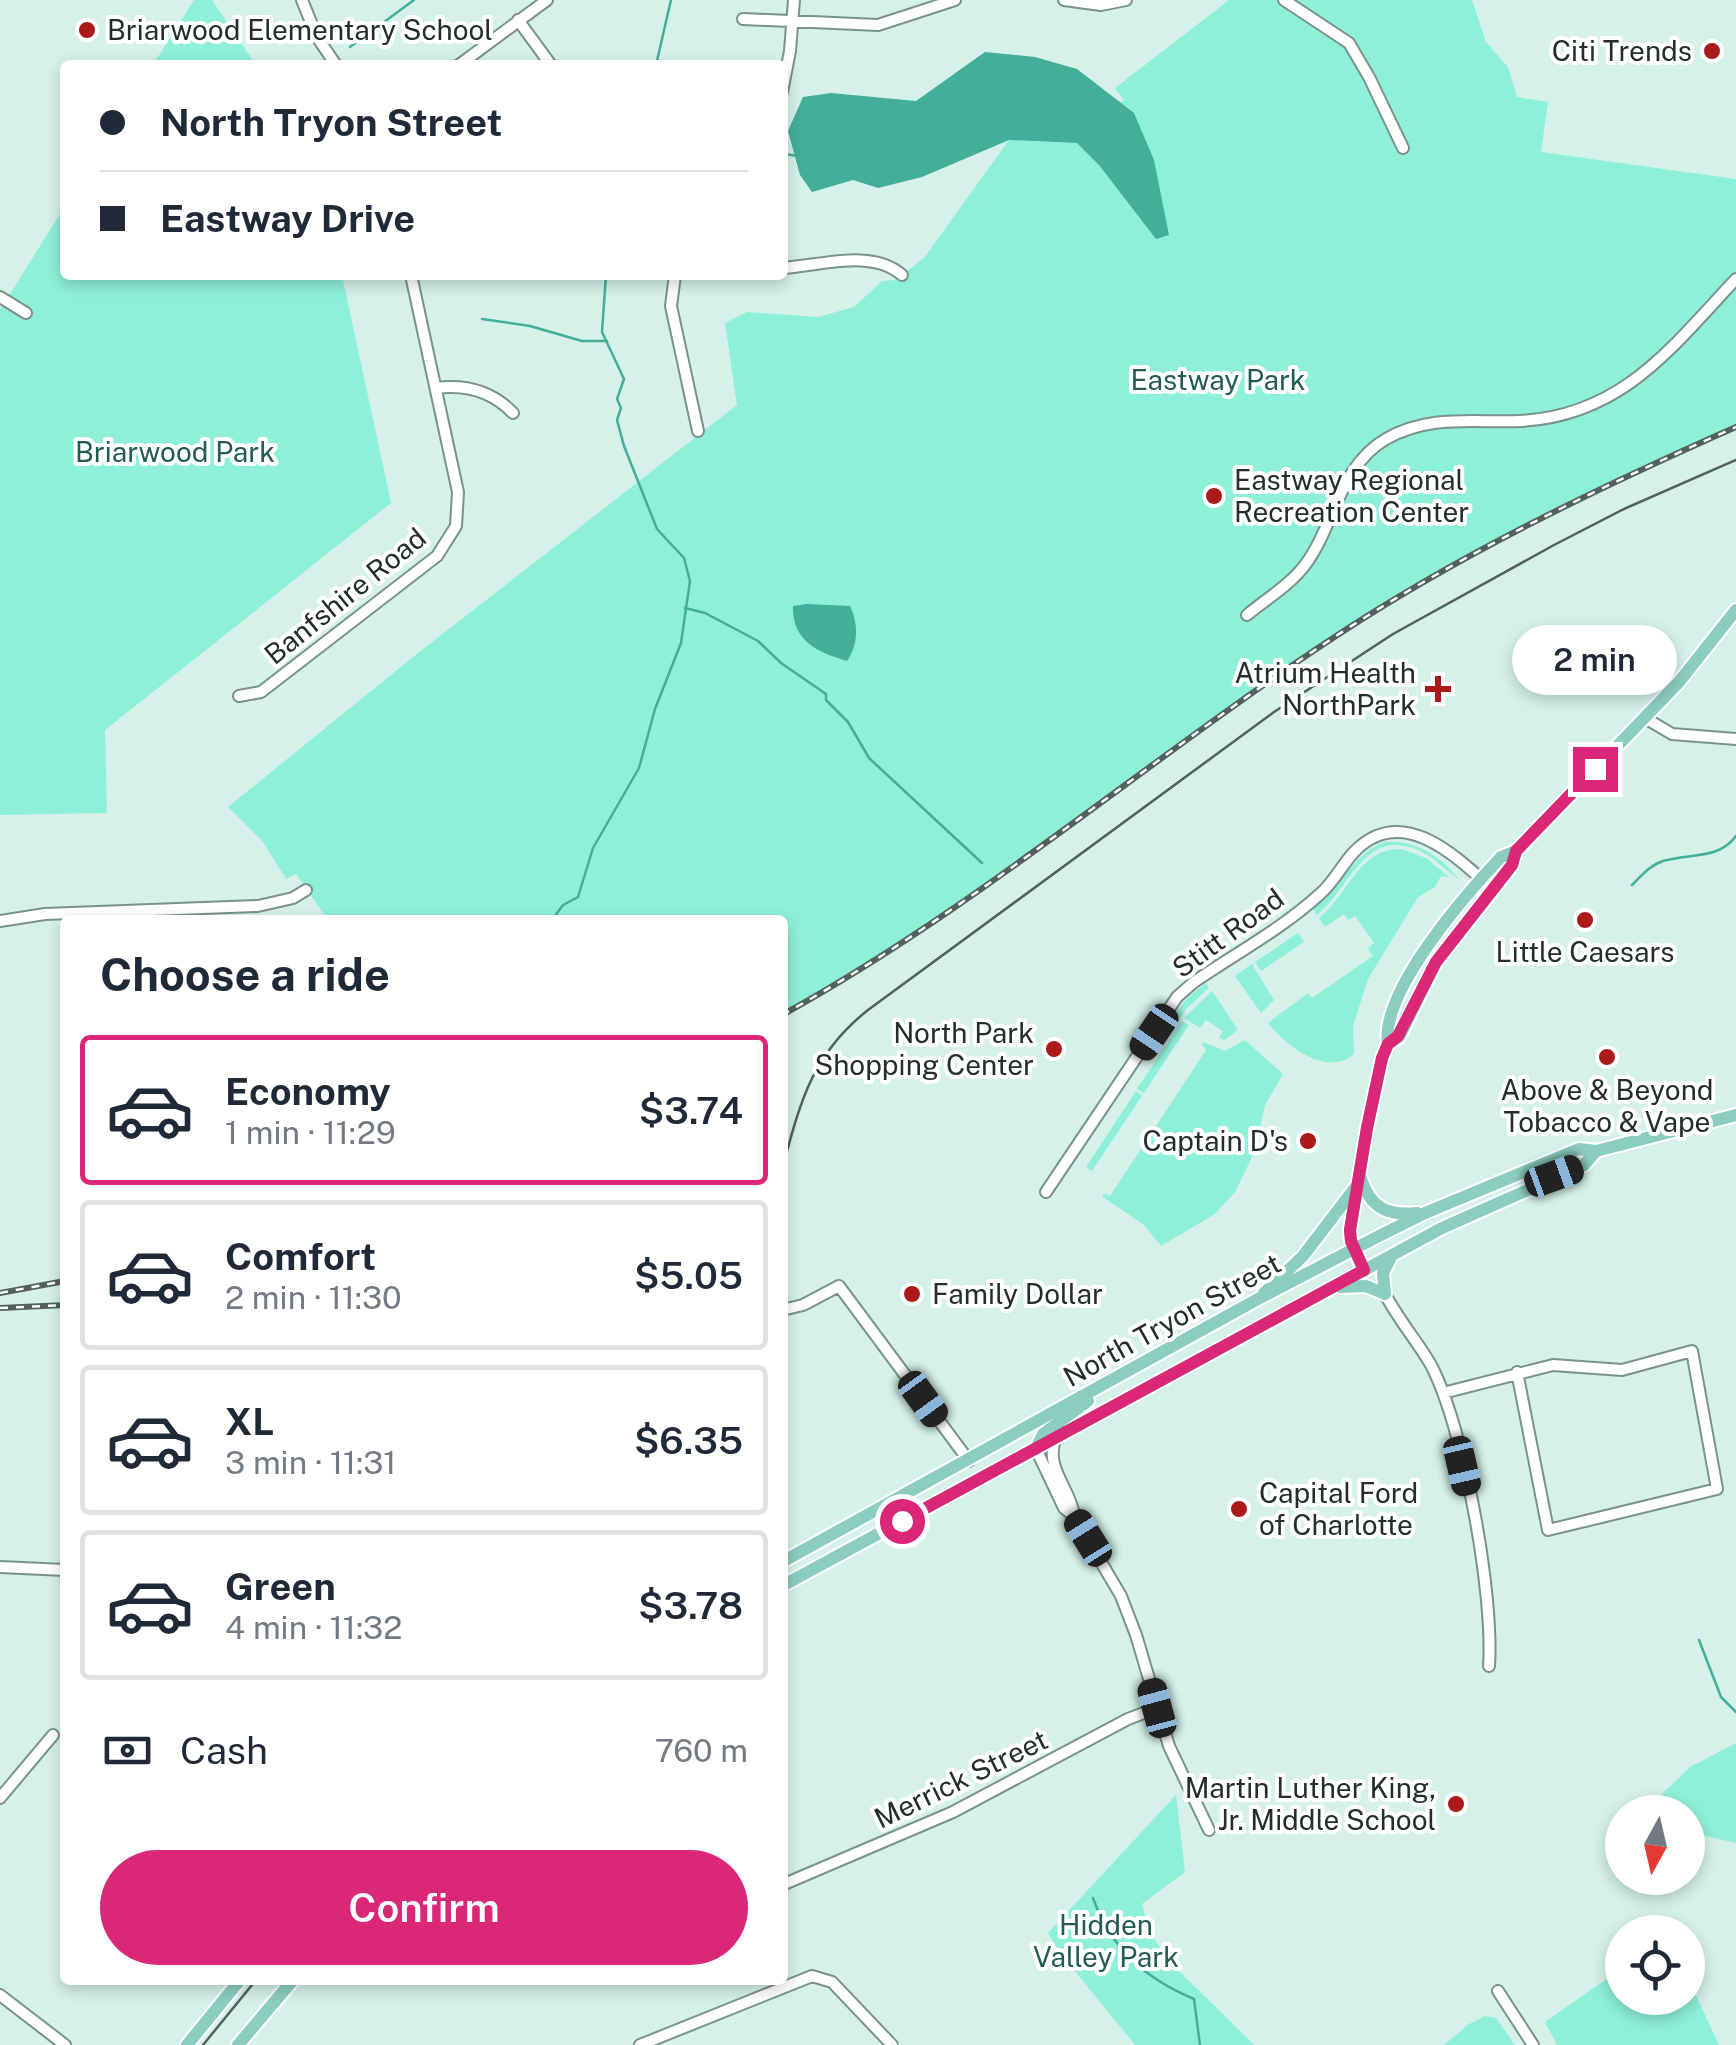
<!DOCTYPE html>
<html lang="en">
<head>
<meta charset="utf-8">
<style>
  :root { --surface:#fff; --page:#f2f2f3; --text:#1f2937; --muted:#747a83; --line:#e0e1e3; --accent:#db2777 }
  body { margin:0; font-family:"Public Sans",sans-serif; background:var(--page); color:var(--text); height:100vh; display:flex; flex-direction:column; font-size:38px; white-space:nowrap }
  * { box-sizing:border-box; margin:0 }
  p { font-size:32px; color:var(--muted) }
  .icon { flex:none; width:55px; height:55px; fill:none; stroke:currentColor; stroke-width:2; stroke-linecap:round; stroke-linejoin:round }
  .map { position:relative; flex:1; overflow:hidden }
  .drawer { position:absolute; left:60px; top:915px; width:728px; height:1070px; display:flex; flex-direction:column; background:var(--surface); border-radius:10px; box-shadow:0 5px 15px #0003 }
  .drawer>* { flex:none }
  .banner { position:absolute; left:60px; top:60px; width:728px; height:220px; border-radius:10px; box-shadow:0 5px 15px #0003; display:grid; align-content:center; height:220px; padding:0 40px; background:var(--surface) }
  .needle { width:65px; rotate:188deg }
  .fabs { position:absolute; left:1605px; top:1795px; display:grid; gap:20px }
  .fabs a { display:grid; place-items:center; width:100px; height:100px; border-radius:50%; background:var(--surface); box-shadow:0 5px 15px #0003; font-size:50px }
  .end { position:absolute; width:45px; height:45px; margin:-22px; border:12px solid #db2777; background:#fff; box-shadow:0 0 0 5px #fff }
  .from { border-radius:50% }
  .bubble { position:absolute; height:70px; border-radius:35px; background:var(--surface); box-shadow:0 5px 15px #0003; font-size:32px; font-weight:600; line-height:70px; text-align:center }
  .car { position:absolute; width:30px; height:60px; margin:-30px -15px; border-radius:12px; box-shadow:0 0 8px 2px #0007; background:linear-gradient(#222 24%,#8ab4d8 0 40%,#222 0 76%,#8ab4d8 0 86%,#222 0) }
  .banner b { display:flex; align-items:center; gap:35px; height:95px; font-size:38px }
  .banner b+b { border-top:2px solid var(--line) }
  .banner i { width:25px; height:25px; background:var(--text) }
  ul { padding:0; list-style:none }
  li { display:flex; align-items:center; gap:30px; height:150px; margin:0 20px 15px; padding:0 20px; border:5px solid var(--line); border-radius:10px }
  li div { flex:1 }
  li b { display:block; font-size:38px }
  li em { font-style:normal; font-weight:600 }
  li.selected { border-color:var(--accent) }
  li>.icon { width:90px; height:90px; stroke-width:1.5 }
  h2 { padding:0 40px; font-size:45px; line-height:120px }
  .pay { display:flex; align-items:center; gap:25px; height:110px; padding:0 40px; font-size:38px }
  .pay p { margin-inline-start:auto }
  .action { display:flex; gap:20px; margin-top:auto; padding:20px 40px }
  .action a { flex:1; height:115px; border-radius:60px; background:var(--accent); color:#fff; font-size:40px; font-weight:600; line-height:115px; text-align:center }
  .map>svg:first-child { display:block }
  .green { fill:#8ff0d9 }
  .water { fill:#43ae99 }
  .lines { fill:none; stroke-linecap:round; stroke-linejoin:round }
  .stream { stroke:#43ae99; stroke-width:2.5 }
  .minor-casing { stroke:#79938c; stroke-width:14 }
  .major-casing { stroke:#fff; stroke-width:16 }
  .minor { stroke:#fff; stroke-width:10 }
  .major { stroke:#8bcdbf; stroke-width:12 }
  .tram { stroke:#52615d; stroke-width:2.5 }
  .rail-casing { stroke:#52615d; stroke-width:6 }
  .rail { stroke:#fff; stroke-width:2.5; stroke-dasharray:8; stroke-linecap:butt }
  .route { stroke:#db2777; stroke-width:12 }
  .poi-dot { fill:#ab1919; stroke:#fff; stroke-width:4 }
  .labels { text-anchor:middle; stroke-width:8; stroke-linejoin:round; paint-order:stroke }
  .poi-label { font-size:28px; fill:#232e2b; stroke:#fff; text-anchor:end }
  .park-label { font-size:28px; fill:#225c50; stroke:#fff }
  .street-label { font-size:28px; fill:#232e2b; stroke:#fff }
</style>
</head>
<body>
<div class="map">
<svg width="1736" height="2045" viewBox="0 0 1736 2045">
  <rect width="100%" height="100%" fill="#d5f1ea"/>
  <path class="green" d="M194 0H212L256 65H153Z
    M1229 0H1472L1486 42 1508 67 1517 97 1548 102 1541 152 1736 179V427C1570 493 1410 581 1264 684 1105 796 953 921 783 1015L782 920H328L296 874 286 879 263 842 228 807 418 653 737 405 725 323 747 312 818 317 854 307 882 281 895 280 924 258 1009 140 1070 143 1124 100 1115 88Z
    M65 206V275H342L391 503 105 730 107 813 0 815V310Z
    M1384 842C1414 839 1441 856 1459 879 1448 873 1435 858 1422 852 1365 824 1351 888 1317 915L1313 909C1339 889 1353 854 1384 842Z
    M1401 849 1426 858 1449 877 1441 876 1435 887 1418 897 1368 979 1353 1026 1354 1054C1326 1078 1286 1045 1268 1023L1308 993 1312 998 1373 956 1368 948 1374 943 1355 916 1348 920 1344 914 1325 927 1319 918C1347 896 1360 847 1401 849Z
    M1298 933 1304 942 1261 971 1255 962Z
    M1252 964 1274 1000 1261 1013 1235 976Z
    M1206 983 1209 988 1186 1009 1157 1052 1155 1050 1154 1045 1186 999Z
    M1212 991 1238 1030 1224 1040 1219 1038 1223 1031 1206 1020 1200 1028 1184 1018Z
    M1182 1021 1189 1025 1144 1093 1137 1089Z
    M1245 1040 1283 1074 1265 1105 1255 1151 1235 1192 1215 1214 1161 1246 1144 1225 1103 1197V1193L1110 1196 1206 1050 1202 1045 1203 1042 1225 1051Z
    M1136 1091 1142 1096 1092 1171 1086 1167Z
    M1736 1743V1843L1706 1836 1688 1826V1812H1672L1660 1796 1690 1767Z
    M1176 1795 1185 1872 1142 1904 1150 1933 1170 1962 1254 2045H1135L1061 1954 1048 1933Z
    M1622 1968V1998H1688V1978L1719 2045H1557L1545 2022Z
    M1485 2016 1496 2018 1515 2045H1444L1469 2024Z"/>
  <path class="water" d="M985 52 1035 57 1077 69 1134 113 1154 160 1169 235 1156 239 1099 165 1077 143 1009 140 922 177 878 188 853 180 812 192 800 175 788 131 803 97 831 93 916 101Z
    M807 604 850 606C859 624 858 645 847 661 817 652 792 641 793 606Z"/>
  <g class="lines">
    <path class="stream" d="M350 47 414 0
      M656 65 671 0
      M786 154 797 156
      M482 319 530 326 582 341H607
      M685 608 705 613 758 641 781 663 826 694V700L848 722 869 758 982 863
      M1632 885C1641 876 1650 865 1663 861 1689 853 1719 860 1736 836
      M552 920 563 905 578 897 593 848 639 768 655 709 681 643 690 581 684 558 657 529 624 446 617 420 621 408 617 399 624 379 602 332 606 275
      M1699 1640 1721 1697 1736 1712
      M1093 1898C1111 1948 1144 1978 1194 1999L1200 2045"/>
    <g class="minor-casing">
      <path id="minor" d="M302 0 317 37 336 65
        M1064 0 1101 5 1126 0
        M1284 0 1349 43 1369 77 1403 148
        M743 19 878 25 955 0
        M518 20 551 65
        M459 65 547 0
        M782 92 790 51 794 0
        M782 268C819 266 872 248 902 275
        M675 275 671 306 698 431
        M0 297 26 313
        M436 388C466 384 492 391 513 413
        M1247 615C1266 599 1290 585 1305 565 1335 525 1339 466 1386 439 1430 414 1473 423 1520 421 1622 416 1672 347 1736 279
        M239 696 261 692 437 556 456 526 458 492 411 275
        M1645 718 1672 734 1736 739
        M0 921 45 914 258 906 293 898 306 890
        M1046 1192 1177 997 1194 982C1235 954 1283 928 1320 894 1334 882 1342 865 1354 852 1401 803 1455 855 1491 888
        M1385 1294C1398 1319 1417 1341 1431 1365 1464 1428 1494 1594 1489 1666
        M782 1310 803 1305 839 1286 969 1461
        M1443 1393 1553 1365 1622 1370 1692 1351 1717 1489 1548 1530 1517 1372
        M1055 1440C1045 1468 1070 1488 1074 1515
        M1036 1449 1064 1508 1074 1516 1121 1596 1136 1635 1169 1746 1209 1830
        M0 1567 65 1570
        M0 1798 53 1735
        M782 1885 953 1812 1128 1719 1157 1708
        M1498 1991 1533 2045
        M0 1995 65 2045
        M640 2045 812 1976 832 1982 892 2045"/>
    </g>
    <g class="major-casing">
      <path id="major" d="M1388 1044C1380 992 1466 894 1501 857L1516 851
        M1361 1179C1371 1208 1387 1216 1417 1213
        M1364 1271 1351 1241 1350 1230 1367 1128 1382 1058 1388 1044 1399 1037 1436 962 1512 865 1516 851 1679 682 1736 610
        M1341 1287 1366 1286 1385 1294
        M1264 1293 1303 1256 1355 1188
        M1385 1294 1383 1273 1392 1255
        M1036 1449 1043 1434 1088 1401
        M782 1562 1258 1299 1377 1237 1425 1213 1579 1149 1596 1151 1736 1115
        M782 1586 1442 1228 1584 1165 1596 1151
        M187 2045 240 1980
        M238 2045 293 1980"/>
    </g>
    <use href="#minor" class="minor"/>
    <use href="#major" class="major"/>
    <path class="tram" d="M782 1170C800 1103 811 1055 868 1010L1274 712 1393 634 1554 545 1624 509 1736 460
      M203 2045 256 1980"/>
    <g class="rail-casing">
      <path id="rail" d="M782 1015C978 907 1147 760 1333 638 1460 554 1598 488 1736 427
        M0 1293 65 1281
        M0 1308 65 1305"/>
    </g>
    <use href="#rail" class="rail"/>
  </g>
  <g class="lines">
    <path class="route" d="M902 1521 1364 1270 1351 1241 1350 1230 1367 1128 1382 1058 1388 1044 1398 1036 1436 962 1512 865 1516 851 1595 769"/>
  </g>
  <g class="poi-dot">
    <circle cx="87" cy="30" r="10"/>
    <circle cx="1712" cy="51" r="10"/>
    <circle cx="1214" cy="496" r="10"/>
    <path d="M1433 674h10v10h10v10h-10v10h-10v-10h-10v-10h10z"/>
    <circle cx="1585" cy="920" r="10"/>
    <circle cx="1054" cy="1049" r="10"/>
    <circle cx="1607" cy="1057" r="10"/>
    <circle cx="1308" cy="1141" r="10"/>
    <circle cx="912" cy="1294" r="10"/>
    <circle cx="1239" cy="1509" r="10"/>
    <circle cx="1456" cy="1804" r="10"/>
  </g>
  <g class="labels">
    <g class="poi-label">
      <text x="107" y="40" text-anchor="start">Briarwood Elementary School</text>
      <text x="1692" y="61">Citi Trends</text>
      <text x="1234" y="490" text-anchor="start">Eastway Regional<tspan x="1234" dy="32">Recreation Center</tspan></text>
      <text x="1416" y="683">Atrium Health<tspan x="1416" dy="32">NorthPark</tspan></text>
      <text x="1585" y="962" text-anchor="middle">Little Caesars</text>
      <text x="1034" y="1043">North Park<tspan x="1034" dy="32">Shopping Center</tspan></text>
      <text x="1607" y="1100" text-anchor="middle">Above &amp; Beyond<tspan x="1607" dy="32">Tobacco &amp; Vape</tspan></text>
      <text x="1288" y="1151">Captain D's</text>
      <text x="932" y="1304" text-anchor="start">Family Dollar</text>
      <text x="1259" y="1503" text-anchor="start">Capital Ford<tspan x="1259" dy="32">of Charlotte</tspan></text>
      <text x="1436" y="1798">Martin Luther King,<tspan x="1436" dy="32">Jr. Middle School</tspan></text>
    </g>
    <g class="park-label">
      <text x="1218" y="390">Eastway Park</text>
      <text x="175" y="462">Briarwood Park</text>
      <text x="1106" y="1935">Hidden<tspan x="1106" dy="32">Valley Park</tspan></text>
    </g>
    <g class="street-label">
      <text transform="translate(345 596) rotate(-39)" y="10">Banfshire Road</text>
      <text transform="translate(1228 933) rotate(-36)" y="10">Stitt Road</text>
      <text transform="translate(1172 1320) rotate(-29)" y="10">North Tryon Street</text>
      <text transform="translate(961 1779) rotate(-26)" y="10">Merrick Street</text>
    </g>
  </g>
</svg>
<div class="fabs">
<a><svg class="needle" viewBox="-14 -14 28 28"><path d="M0-13l5 13h-10z" fill="#e53935"/><path d="M0 13l5-13h-10z" fill="#747a83"/></svg></a>
<a><svg class="icon" aria-label="locate" viewBox="0 0 24 24"><circle cx="12" cy="12" r="6"/><path d="M12 2v4M12 18v4M2 12h4M18 12h4"/></svg></a>
</div>
<i class="end from" style="left:902px;top:1521px"></i>
<i class="end" style="left:1595px;top:769px"></i>
<div class="bubble" style="left:1512px;top:625px;width:165px">2 min</div>
<i class="car" style="left:1154px;top:1032px;rotate:214deg"></i>
<i class="car" style="left:1554px;top:1176px;rotate:70deg"></i>
<i class="car" style="left:923px;top:1399px;rotate:144deg"></i>
<i class="car" style="left:1462px;top:1466px;rotate:167deg"></i>
<i class="car" style="left:1088px;top:1538px;rotate:328deg"></i>
<i class="car" style="left:1157px;top:1708px;rotate:345deg"></i>
<div class="banner">
<b><i class="from"></i>North Tryon Street</b>
<b><i></i>Eastway Drive</b>
</div>
<section class="drawer">
<h2>Choose a ride</h2>
<ul>
<li class="selected"><svg class="icon" aria-label="car" viewBox="0 0 24 24"><path d="M5 17H2v-5l4-1 3-4h7l3 4 3 1v5h-3M9 17h6M6 11h13"/><circle cx="7" cy="17" r="2"/><circle cx="17" cy="17" r="2"/></svg><div><b>Economy</b><p>1 min · 11:29</p></div><em>$3.74</em></li>
<li><svg class="icon" aria-label="car" viewBox="0 0 24 24"><path d="M5 17H2v-5l4-1 3-4h7l3 4 3 1v5h-3M9 17h6M6 11h13"/><circle cx="7" cy="17" r="2"/><circle cx="17" cy="17" r="2"/></svg><div><b>Comfort</b><p>2 min · 11:30</p></div><em>$5.05</em></li>
<li><svg class="icon" aria-label="car" viewBox="0 0 24 24"><path d="M5 17H2v-5l4-1 3-4h7l3 4 3 1v5h-3M9 17h6M6 11h13"/><circle cx="7" cy="17" r="2"/><circle cx="17" cy="17" r="2"/></svg><div><b>XL</b><p>3 min · 11:31</p></div><em>$6.35</em></li>
<li><svg class="icon" aria-label="car" viewBox="0 0 24 24"><path d="M5 17H2v-5l4-1 3-4h7l3 4 3 1v5h-3M9 17h6M6 11h13"/><circle cx="7" cy="17" r="2"/><circle cx="17" cy="17" r="2"/></svg><div><b>Green</b><p>4 min · 11:32</p></div><em>$3.78</em></li>
</ul>
<div class="pay"><svg class="icon" aria-label="cash" viewBox="0 0 24 24"><path d="M3 7h18v10H3z"/><circle cx="12" cy="12" r="2"/></svg>Cash<p>760 m</p></div>
<div class="action"><a>Confirm</a></div>
</section>
</div>
</body>
</html>
